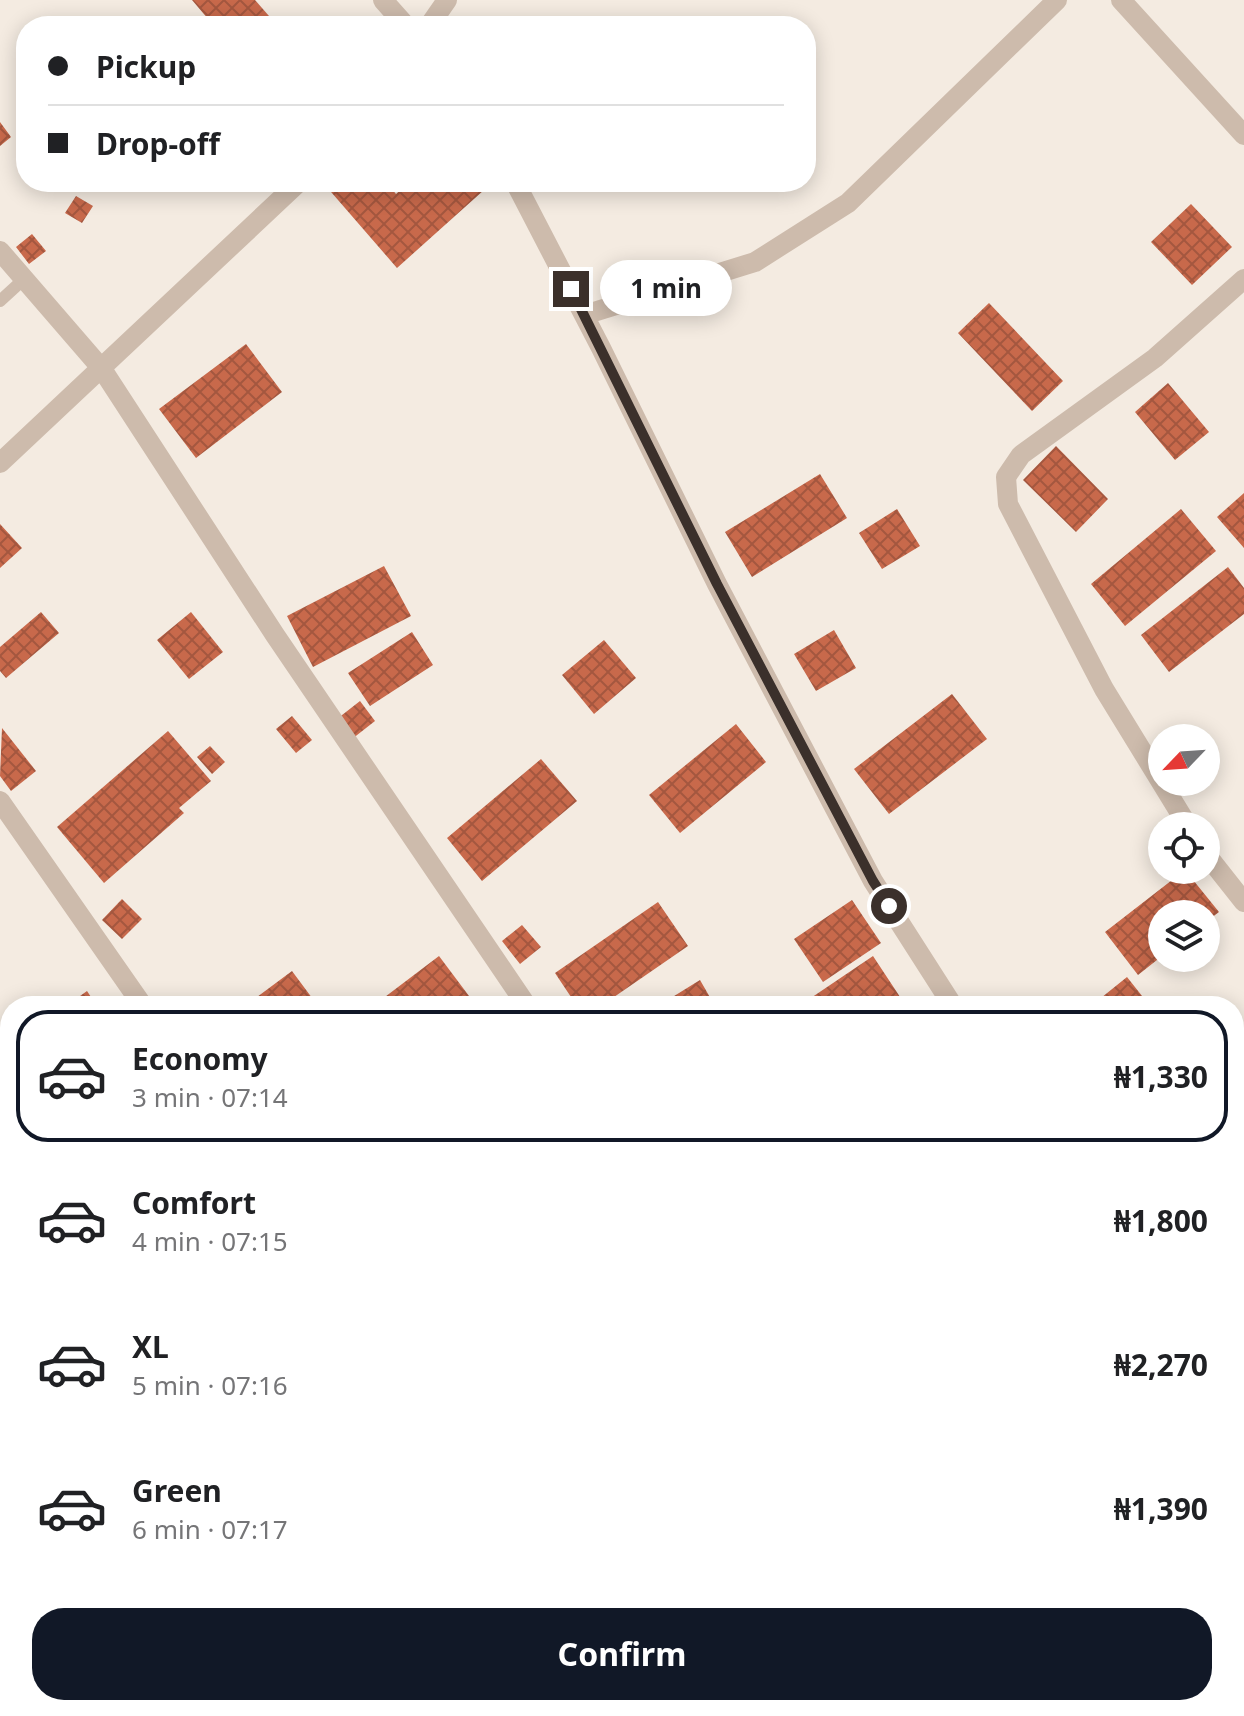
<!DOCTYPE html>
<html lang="en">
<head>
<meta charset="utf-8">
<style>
  :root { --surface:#fff; --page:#f6f6f6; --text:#202124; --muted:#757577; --line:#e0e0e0; --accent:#111827 }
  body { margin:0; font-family:"Noto Sans",sans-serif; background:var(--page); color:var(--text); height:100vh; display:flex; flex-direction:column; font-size:30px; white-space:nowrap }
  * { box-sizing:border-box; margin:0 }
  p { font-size:26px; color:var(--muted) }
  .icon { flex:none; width:44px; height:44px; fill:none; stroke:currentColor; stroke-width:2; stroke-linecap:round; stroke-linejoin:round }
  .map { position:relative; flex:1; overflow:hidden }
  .details { position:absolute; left:0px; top:996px; width:1244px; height:720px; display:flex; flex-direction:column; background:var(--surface); border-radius:32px 32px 0 0; box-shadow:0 4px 20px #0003 }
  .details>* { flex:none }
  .top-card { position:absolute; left:16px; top:16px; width:800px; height:176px; border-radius:32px; box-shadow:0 4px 20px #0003; display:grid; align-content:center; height:176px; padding:0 32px; background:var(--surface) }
  .needle { width:52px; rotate:245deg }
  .tools { position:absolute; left:1148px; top:724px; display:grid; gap:16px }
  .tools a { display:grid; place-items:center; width:72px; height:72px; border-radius:50%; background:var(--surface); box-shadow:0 4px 20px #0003; font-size:40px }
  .end { position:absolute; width:36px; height:36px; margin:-18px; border:10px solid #3b302b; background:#fff; box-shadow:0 0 0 4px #fff }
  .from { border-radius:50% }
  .bubble { position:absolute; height:56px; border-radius:28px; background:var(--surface); box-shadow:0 4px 20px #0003; font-size:26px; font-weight:700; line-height:56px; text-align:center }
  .top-card b { display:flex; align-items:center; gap:28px; height:76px; font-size:30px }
  .top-card b+b { border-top:2px solid var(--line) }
  .top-card i { width:20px; height:20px; background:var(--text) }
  ul { padding:14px 0 0; list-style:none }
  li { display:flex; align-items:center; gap:24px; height:132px; margin:0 16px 12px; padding:0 16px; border:4px solid transparent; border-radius:32px }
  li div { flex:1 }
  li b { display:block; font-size:30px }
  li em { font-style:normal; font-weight:700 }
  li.on { border-color:var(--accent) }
  li>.icon { width:72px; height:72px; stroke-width:1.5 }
  .primary-button { display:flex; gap:16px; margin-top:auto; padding:16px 32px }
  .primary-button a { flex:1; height:92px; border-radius:32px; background:var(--accent); color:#fff; font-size:32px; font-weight:700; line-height:92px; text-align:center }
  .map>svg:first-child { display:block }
  .building { fill:url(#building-cross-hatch) }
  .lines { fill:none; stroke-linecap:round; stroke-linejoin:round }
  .lane { stroke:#cdbbac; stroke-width:12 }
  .street { stroke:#cdbbac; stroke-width:20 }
  .route { stroke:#3b302b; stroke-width:10 }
</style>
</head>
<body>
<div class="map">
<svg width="1244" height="1716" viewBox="0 0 1244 1716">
  <defs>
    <pattern id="building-cross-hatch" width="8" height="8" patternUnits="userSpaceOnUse" patternTransform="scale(2)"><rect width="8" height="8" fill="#c8694b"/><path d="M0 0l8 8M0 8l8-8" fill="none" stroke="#a4573f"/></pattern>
  </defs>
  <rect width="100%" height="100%" fill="#f4ebe1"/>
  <path class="building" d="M192 0H255L269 16 258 26H214Z
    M0 122 11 137 0 146Z
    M329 182H386L396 194 409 182H477L484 190 397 268 325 185Z
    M76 196 93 206 82 223 65 213Z
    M1191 204 1232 247 1192 285 1151 242Z
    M32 234 46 251 29 264 16 247Z
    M989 303 1063 381 1032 411 958 333Z
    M246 344 282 392 196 458 159 409Z
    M1168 383 1209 432 1175 460 1135 412Z
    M1056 446 1108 499 1076 532 1023 480Z
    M820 474 847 518 752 577 725 532Z
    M1244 493V548L1217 517Z
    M897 509 920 546 882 569 859 533Z
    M1181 509 1216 551 1125 626 1091 584Z
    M0 524 22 548 0 568Z
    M384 566 411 616 313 667 287 616Z
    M1228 567 1244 588V614L1169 672 1141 635Z
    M41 612 59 633 6 678 0 671V647Z
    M191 612 223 652 189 679 157 640Z
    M834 630 856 668 816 691 794 654Z
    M412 632 433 665 370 706 348 673Z
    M604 640 636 678 594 714 562 675Z
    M952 694 987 739 889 814 854 769Z
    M360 701 375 721 352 739 337 719Z
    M292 716 312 740 296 753 276 729Z
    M736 724 766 762 680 833 649 795Z
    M2 728 36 771 11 791 0 776Z
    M168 731 211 781 179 808 184 813 104 883 57 827Z
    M210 746 225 762 212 774 197 757Z
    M541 759 577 801 482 881 447 838Z
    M1185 870 1219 912 1206 922V914H1162V956L1138 975 1105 932Z
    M122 899 142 919 122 939 102 920Z
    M852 900 881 943 823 982 794 939Z
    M658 902 688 946 601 1006H577L555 973Z
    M522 925 541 947 520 964 502 941Z
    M439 956 472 1000 464 1006H373Z
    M873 956 906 1006H799Z
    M292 971 318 1006H245Z
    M1127 977 1150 1006H1091Z
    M700 980 715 1006H658Z
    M87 991 97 1006H66Z
    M10 1045V1083L0 1068V1052Z
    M3 1119 10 1128V1175L0 1182V1121Z
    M10 1226V1277L3 1282 0 1277V1233Z
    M1234 1276 1244 1291V1306L1234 1313Z
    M1244 1396V1422L1234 1409V1404Z
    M707 1706H798L802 1713 797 1716H713Z
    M885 1706H952L956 1716H862Z"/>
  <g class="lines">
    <path class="lane" d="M0 301 24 279"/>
    <path class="street" d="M383 0 406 26
      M1121 0 1244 135
      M429 26 447 0
      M515 182 601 348 717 584 873 881 953 1006
      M0 251 102 369 275 635 527 1006
      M584 315 755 262 848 203 1057 0
      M0 463 299 182
      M0 801 143 1006
      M1188 826 1104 689 1008 504 1006 477 1021 455 1155 358 1244 279
      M1206 854 1244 902
      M1234 1201 1244 1192
      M0 1357 10 1371
      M1234 1452 1244 1469
      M230 1706 234 1716
      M630 1706 638 1716
      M1029 1706 1036 1716"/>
  </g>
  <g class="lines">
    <path class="route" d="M571 289 717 584 873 881 889 906"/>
  </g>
</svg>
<div class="tools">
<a><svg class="needle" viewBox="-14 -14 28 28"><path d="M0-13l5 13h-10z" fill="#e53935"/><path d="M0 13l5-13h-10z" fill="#757577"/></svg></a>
<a><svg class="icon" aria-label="locate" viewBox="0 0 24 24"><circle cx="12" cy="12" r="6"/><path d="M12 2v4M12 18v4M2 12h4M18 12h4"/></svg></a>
<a><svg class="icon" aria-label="layers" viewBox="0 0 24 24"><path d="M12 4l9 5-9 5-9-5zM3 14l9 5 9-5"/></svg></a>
</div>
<i class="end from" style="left:889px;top:906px"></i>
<i class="end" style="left:571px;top:289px"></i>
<div class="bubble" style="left:600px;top:260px;width:132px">1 min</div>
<div class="top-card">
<b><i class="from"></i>Pickup</b>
<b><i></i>Drop-off</b>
</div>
<section class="details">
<ul>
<li class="on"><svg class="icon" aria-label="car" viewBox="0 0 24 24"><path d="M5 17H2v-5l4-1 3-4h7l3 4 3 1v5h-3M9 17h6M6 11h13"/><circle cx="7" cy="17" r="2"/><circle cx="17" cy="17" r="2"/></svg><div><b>Economy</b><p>3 min · 07:14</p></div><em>₦1,330</em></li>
<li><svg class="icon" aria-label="car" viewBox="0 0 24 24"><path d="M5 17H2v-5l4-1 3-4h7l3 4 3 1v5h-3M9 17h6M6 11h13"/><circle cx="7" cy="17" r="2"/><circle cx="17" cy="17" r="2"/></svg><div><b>Comfort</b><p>4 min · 07:15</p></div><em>₦1,800</em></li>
<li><svg class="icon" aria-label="car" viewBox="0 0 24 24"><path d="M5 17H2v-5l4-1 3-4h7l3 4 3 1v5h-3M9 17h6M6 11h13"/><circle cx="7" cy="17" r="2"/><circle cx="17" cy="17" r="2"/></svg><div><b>XL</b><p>5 min · 07:16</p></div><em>₦2,270</em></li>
<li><svg class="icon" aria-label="car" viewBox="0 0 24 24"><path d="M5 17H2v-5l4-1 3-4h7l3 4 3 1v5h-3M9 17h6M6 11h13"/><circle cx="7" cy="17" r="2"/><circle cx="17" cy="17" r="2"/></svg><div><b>Green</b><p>6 min · 07:17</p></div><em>₦1,390</em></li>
</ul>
<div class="primary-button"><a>Confirm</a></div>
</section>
</div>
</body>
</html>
